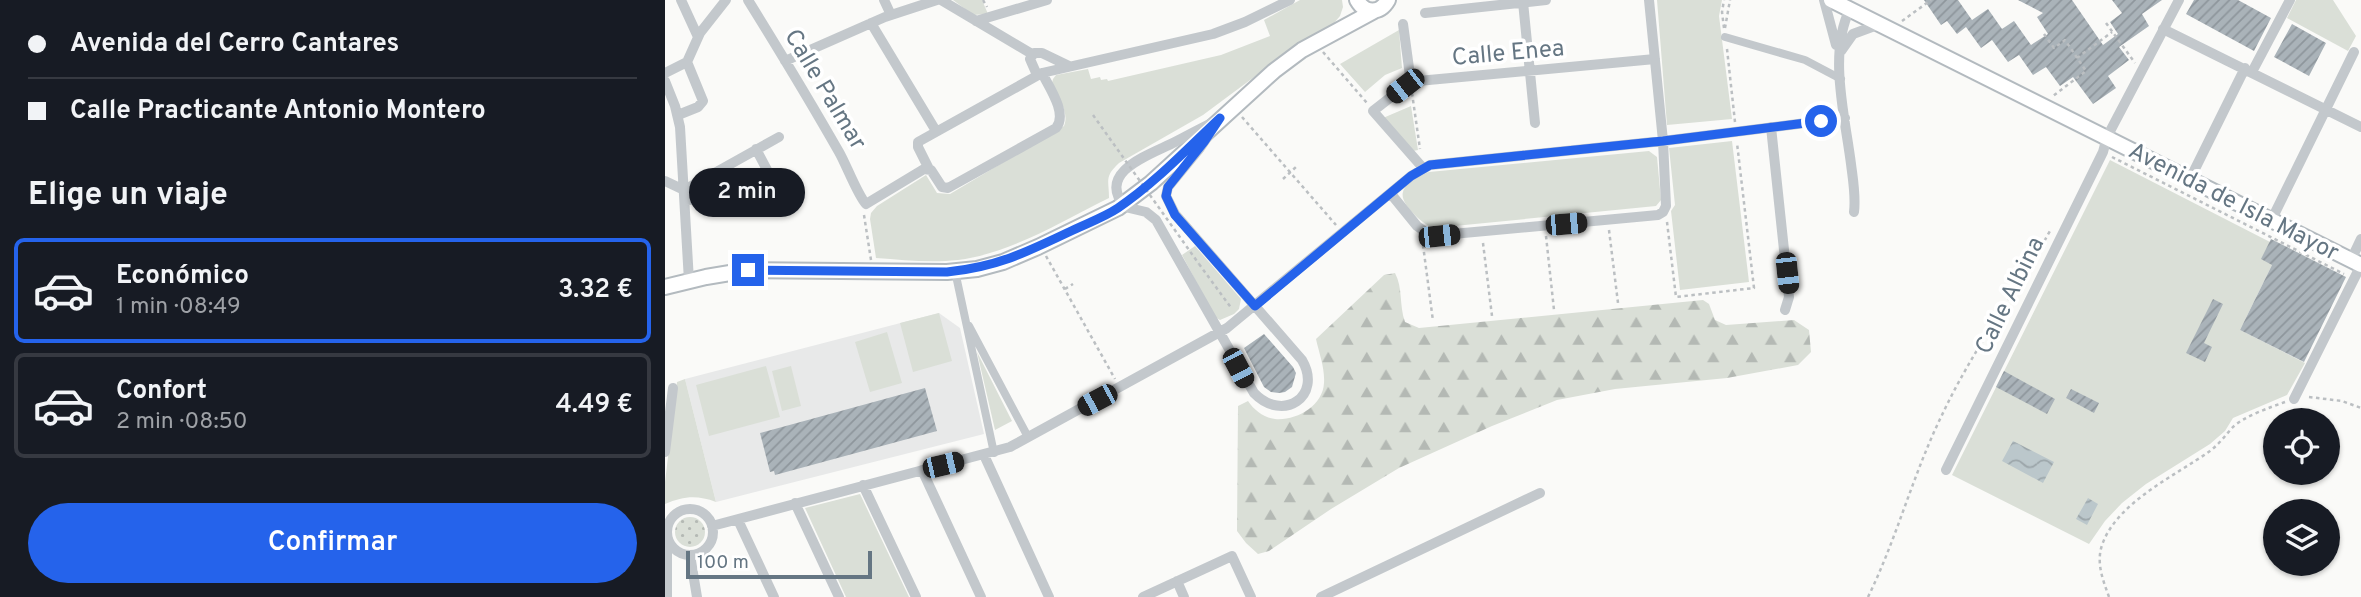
<!DOCTYPE html>
<html lang="es">
<head>
<meta charset="utf-8">
<style>
  :root { --surface:#171b24; --page:#20242c; --text:#f1f3f6; --muted:#9ea1a6; --line:#363941; --accent:#2563eb }
  body { margin:0; font-family:Overpass,sans-serif; background:var(--page); color:var(--text); height:100vh; display:flex; flex-direction:column; font-size:26px; white-space:nowrap }
  * { box-sizing:border-box; margin:0 }
  p { font-size:23px; color:var(--muted) }
  .icon { flex:none; width:38px; height:38px; fill:none; stroke:currentColor; stroke-width:2; stroke-linecap:round; stroke-linejoin:round }
  .map { position:relative; flex:1; overflow:hidden }
  .panel { display:flex; flex-direction:column; background:var(--surface); width:665px }
  .panel>* { flex:none }
  .hud { display:grid; align-content:center; height:154px; padding:0 28px; background:var(--surface) }
  .buttons { position:absolute; left:1598px; top:408px; display:grid; gap:14px }
  .buttons a { display:grid; place-items:center; width:77px; height:77px; border-radius:50%; background:var(--surface); box-shadow:0 2px 5px #0004; font-size:35px }
  .scale { position:absolute; left:21px; bottom:18px; width:186px; box-sizing:border-box; padding-left:7px; border:4px solid #657683; border-top:0; font-size:19px; line-height:24px; white-space:nowrap; color:#657683; -webkit-text-stroke:5px #fff; paint-order:stroke }
  .end { position:absolute; width:32px; height:32px; margin:-16px; border:9px solid #2563eb; background:#fff; box-shadow:0 0 0 4px #fff }
  .from { border-radius:50% }
  .bubble { position:absolute; height:49px; border-radius:24px; background:var(--surface); box-shadow:0 2px 5px #0004; font-size:23px; font-weight:600; line-height:49px; text-align:center }
  .car { position:absolute; width:21px; height:42px; margin:-21px -10px; border-radius:9px; box-shadow:0 0 5px 2px #0007; background:linear-gradient(#222 24%,#8ab4d8 0 40%,#222 0 76%,#8ab4d8 0 86%,#222 0) }
  .hud b { display:flex; align-items:center; gap:24px; height:66px; font-size:26px }
  .hud b+b { border-top:2px solid var(--line) }
  .hud i { width:18px; height:18px; background:var(--text) }
  ul { padding:0; list-style:none }
  li { display:flex; align-items:center; gap:21px; height:105px; margin:0 14px 10px; padding:0 14px; border:4px solid var(--line); border-radius:10px }
  li div { flex:1 }
  li b { display:block; font-size:26px }
  li em { font-style:normal; font-weight:600 }
  li.on { border-color:var(--accent) }
  li>.icon { width:63px; height:63px; stroke-width:1.5 }
  h2 { padding:0 28px; font-size:32px; line-height:84px }
  .action { display:flex; gap:14px; margin-top:auto; padding:14px 28px }
  .action a { flex:1; height:80px; border-radius:42px; background:var(--accent); color:#fff; font-size:28px; font-weight:600; line-height:80px; text-align:center }
  main { display:flex; flex:1; min-height:0 }
  .map>svg:first-child { display:block }
  .built { fill:#e8e9e9 }
  .grass { fill:url(#grass-dots) }
  .forest { fill:url(#forest-firs) }
  .green { fill:#dadfd7 }
  .water { fill:url(#water-waves) }
  .building { fill:url(#building-hatch) }
  .lines { fill:none; stroke-linecap:round; stroke-linejoin:round }
  .secondary-casing { stroke:#b3babf; stroke-width:18 }
  .path { stroke:#bbbfc2; stroke-width:2.5; stroke-dasharray:3.5 3.5; stroke-linecap:butt }
  .pedestrian { stroke:#c3c8cc; stroke-width:8 }
  .minor { stroke:#c3c8cc; stroke-width:10 }
  .secondary { stroke:#fff; stroke-width:14 }
  .path-bridge { stroke:#bbbfc2; stroke-width:2.5; stroke-dasharray:3.5 3.5; stroke-linecap:butt }
  .route { stroke:#2563eb; stroke-width:9 }
  .labels { text-anchor:middle; stroke-width:7; stroke-linejoin:round; paint-order:stroke }
  .street-label { font-size:24px; fill:#657683; stroke:#fff }
</style>
</head>
<body>
<main>
<section class="panel">
<div class="hud">
<b><i class="from"></i>Avenida del Cerro Cantares</b>
<b><i></i>Calle Practicante Antonio Montero</b>
</div>
<h2>Elige un viaje</h2>
<ul>
<li class="on"><svg class="icon" aria-label="car" viewBox="0 0 24 24"><path d="M5 17H2v-5l4-1 3-4h7l3 4 3 1v5h-3M9 17h6M6 11h13"/><circle cx="7" cy="17" r="2"/><circle cx="17" cy="17" r="2"/></svg><div><b>Económico</b><p>1 min · 08:49</p></div><em>3.32 €</em></li>
<li><svg class="icon" aria-label="car" viewBox="0 0 24 24"><path d="M5 17H2v-5l4-1 3-4h7l3 4 3 1v5h-3M9 17h6M6 11h13"/><circle cx="7" cy="17" r="2"/><circle cx="17" cy="17" r="2"/></svg><div><b>Confort</b><p>2 min · 08:50</p></div><em>4.49 €</em></li>
</ul>
<div class="action"><a>Confirmar</a></div>
</section>
<div class="map">
<svg width="1696" height="597" viewBox="0 0 1696 597">
  <defs>
    <pattern id="grass-dots" width="8" height="8" patternUnits="userSpaceOnUse" patternTransform="scale(1.75)"><rect width="8" height="8" fill="#dadfd7"/><path d="M2 2h.1M6 6h.1" fill="none" stroke="#b4b9b4" stroke-width="1.8" stroke-linecap="round"/></pattern>
    <pattern id="forest-firs" width="22" height="20" patternUnits="userSpaceOnUse" patternTransform="scale(1.75)"><rect width="22" height="20" fill="#dadfd7"/><path d="M5 1l3.5 6h-7zM16 11l3.5 6h-7z" fill="#b4b9b4"/></pattern>
    <pattern id="water-waves" width="16" height="10" patternUnits="userSpaceOnUse" patternTransform="scale(1.75)"><rect width="16" height="10" fill="#bbc7cb"/><path d="M0 5q4-4 8 0t8 0" fill="none" stroke="#9ca6aa"/></pattern>
    <pattern id="building-hatch" width="6" height="6" patternUnits="userSpaceOnUse" patternTransform="scale(1.75)"><rect width="6" height="6" fill="#aab3b9"/><path d="M-1 1l2-2M0 6l6-6M5 7l2-2" fill="none" stroke="#8e969c"/></pattern>
  </defs>
  <rect width="100%" height="100%" fill="#fafaf8"/>
  <path class="built" d="M274 313 295 328 319 434 51 502 20 379Z"/>
  <path class="grass" d="M10 532a15 15 0 1 1 30 0a15 15 0 1 1-30 0Z"/>
  <path class="forest" d="M730 273C738 288 734 305 740 322L754 328 1038 300 1044 304 1050 320 1061 325 1129 320 1144 330 1146 352 1133 365 1062 378 950 389 892 400 827 426 734 468 666 509 604 551 593 554 581 543 572 531 573 406 583 401C589 410 599 418 610 419 631 421 658 406 659 383 660 368 654 353 651 339L719 275Z"/>
  <path class="green" d="M288 0H317L323 14 308 15Z
    M635 0H677L678 7 675 16 669 23 627 49 538 115 454 163C439 177 444 180 444 198 395 222 347 253 293 260 266 263 238 260 211 258L205 219 206 213 212 206 261 175 272 193 285 194 399 126C405 112 392 97 387 83L388 79 391 75 423 69 426 79 435 77 436 80 442 79 443 81 556 55 605 36 599 20Z
    M992 0H1057L1054 16 1067 119 1002 125Z
    M1631 0H1668L1691 36 1683 51 1622 18Z
    M734 30 737 68 720 75 700 92 675 64Z
    M746 106 753 150 748 151 718 118Z
    M1067 141 1084 282 1015 290 1006 211 1010 205 1004 148Z
    M984 151 992 157 996 200 991 206 769 228C760 226 734 204 738 192 740 183 756 175 764 172Z
    M1445 160 1605 242 1607 265 1575 330 1640 363 1622 395 1568 418 1560 431 1545 444 1481 484 1457 503 1440 521 1424 544 1287 475Z
    M530 246 576 299 574 309 569 314 555 320 550 317 517 255Z
    M274 313 287 361 248 372 235 323Z
    M222 332 237 383 205 392 190 342Z
    M312 352 347 421 330 430Z
    M101 366 115 417 44 436 31 385Z
    M126 366 136 406 117 411 107 371Z
    M20 379 51 502C32 495 19 496 0 504V482L12 382Z
    M195 494 244 597H181L140 508Z"/>
  <path class="water" d="M1348 441 1389 462 1378 483 1337 461Z
    M1423 498 1433 504 1422 525 1411 519Z"/>
  <path class="building" d="M1259 0H1293L1307 20 1323 9 1337 29 1349 21 1366 45 1383 34 1372 17 1378 13 1353 0H1407L1438 45 1453 34 1445 22 1457 13 1447 0H1497L1477 14 1484 26 1454 47 1464 60 1443 76 1451 88 1428 104 1408 77 1395 86 1381 67 1368 75 1354 55 1343 62 1327 40 1316 48 1301 27 1292 34 1282 21 1276 25Z
    M1529 0H1573L1606 18 1589 51 1521 14Z
    M1627 24 1661 43 1644 76 1609 57Z
    M1606 239 1681 277 1639 362 1575 330 1607 265 1596 259Z
    M1548 299 1558 304 1539 343 1547 347 1540 362 1521 353Z
    M599 334 628 367 631 373 627 387 620 392 614 393 606 392 599 387 579 348Z
    M1339 371 1390 399 1382 414 1331 387Z
    M260 388 272 431 110 475 109 471 105 472 95 433Z
    M1406 389 1434 403 1429 413 1401 398Z"/>
  <g class="lines">
    <g class="secondary-casing">
      <path id="secondary" d="M692 0C700 14 715 14 723 0
        M1166 0 1696 265
        M0 287 41 277 83 270 282 272 312 269 338 262 373 247 453 208 486 183 609 71 637 50 709 11"/>
    </g>
    <path class="path" d="M318 0 322 7
      M1237 21 1266 0
      M1441 23 1470 63
      M1059 28 1057 12 1059 0
      M1060 28 1065 0
      M1379 34 1389 48 1400 40 1421 71 1388 96
      M1062 49 1070 122
      M658 52 702 103
      M1412 58 1447 32
      M747 93 755 149
      M577 117 671 225
      M1447 157 1679 274
      M618 179 632 166
      M199 215 206 260
      M1002 222 1011 297 1089 288 1072 143
      M944 230 953 303
      M881 236 889 310
      M818 243 827 316
      M758 245 768 321
      M381 256 450 379
      M534 264 567 309
      M400 289 408 284
      M1644 397 1677 401 1696 408
      M1203 597C1232 538 1248 474 1277 415 1307 351 1350 293 1385 231
      M1444 597C1438 580 1431 563 1437 545 1452 502 1510 476 1545 451 1554 444 1560 436 1567 428 1577 417 1606 407 1620 402"/>
    <path class="pedestrian" d="M1060 37 1140 60 1176 79
      M290 271 329 453
      M304 326 363 437
      M3 597V539"/>
    <path class="minor" d="M16 0 33 37
      M83 0C114 50 145 101 174 152 181 164 193 196 201 204L259 169 266 170 277 187 283 188 391 128C403 114 384 87 377 73
      M219 0 226 15
      M276 0 367 54
      M1159 0 1171 45
      M858 2 870 123
      M1185 9C1163 53 1180 116 1186 164 1188 180 1191 196 1189 212
      M760 13 881 0
      M311 21 382 0
      M206 23 271 131
      M738 24 746 83
      M1498 29 1696 127
      M1176 51 1188 34 1215 24
      M120 61 220 17 272 0
      M22 62 35 33 61 0
      M1587 72 1625 0
      M0 73 22 62
      M372 75 365 59 369 53H377L404 66
      M0 81 10 106 15 127 24 281
      M13 115 33 107 38 101 22 62
      M555 119 535 148 503 187 501 196 510 214 637 360C658 396 618 423 589 393L491 220 481 212 460 207C430 171 487 154 510 142 525 134 540 126 555 119Z
      M1106 127 1124 297 1120 310
      M758 168 708 111 740 86 753 81 990 59
      M264 169 253 147V142L377 73 548 34 580 22 625 0
      M1525 179 1580 68
      M0 181 19 190 114 137
      M726 194 752 226 766 236 993 215 998 212 1001 206 998 141 984 0
      M20 200 112 198 109 183 91 149
      M1607 219 1689 52
      M1686 260 1696 239
      M1629 399 1696 265
      M0 452 8 388
      M319 455 384 597
      M257 470 316 597
      M1281 470 1438 152 1442 137 1514 0
      M198 485 251 597
      M130 503 174 597
      M2 532a23 23 0 1 1 46 0a23 23 0 1 1-46 0Z
      M73 520 109 597
      M47 526 345 447 562 328 746 176 765 165 998 141 1180 118
      M25 555 32 597
      M512 581 519 597
      M478 597 567 556 586 597
      M656 597 875 493"/>
    <use href="#secondary" class="secondary"/>
    <path class="path-bridge" d="M428 115 534 264"/>
  </g>
  <g class="lines">
    <path class="route" d="M83 270 282 272C331 267 360 253 404 232 420 224 438 218 453 208 490 183 522 149 555 118L539 142 503 187 501 196 510 215 590 306 746 176 765 165 998 141 1156 121"/>
  </g>
  <g class="labels">
    <g class="street-label">
      <text transform="translate(843 52) rotate(-5)" y="8">Calle Enea</text>
      <text transform="translate(161 89) rotate(59)" y="8">Calle Palmar</text>
      <text transform="translate(1569 201) rotate(27)" y="8">Avenida de Isla Mayor</text>
      <text transform="translate(1344 295) rotate(-64)" y="8">Calle Albina</text>
    </g>
  </g>
</svg>
<div class="buttons">
<a><svg class="icon" aria-label="locate" viewBox="0 0 24 24"><circle cx="12" cy="12" r="6"/><path d="M12 2v4M12 18v4M2 12h4M18 12h4"/></svg></a>
<a><svg class="icon" aria-label="layers" viewBox="0 0 24 24"><path d="M12 4l9 5-9 5-9-5zM3 14l9 5 9-5"/></svg></a>
</div>
<div class="scale">100 m</div>
<i class="end from" style="left:1156px;top:121px"></i>
<i class="end" style="left:83px;top:270px"></i>
<div class="bubble" style="left:24px;top:168px;width:116px">2 min</div>
<i class="car" style="left:740px;top:86px;rotate:232deg"></i>
<i class="car" style="left:901px;top:224px;rotate:85deg"></i>
<i class="car" style="left:774px;top:236px;rotate:84deg"></i>
<i class="car" style="left:1122px;top:273px;rotate:174deg"></i>
<i class="car" style="left:573px;top:368px;rotate:152deg"></i>
<i class="car" style="left:432px;top:400px;rotate:242deg"></i>
<i class="car" style="left:278px;top:465px;rotate:77deg"></i>
</div>
</main>
</body>
</html>
